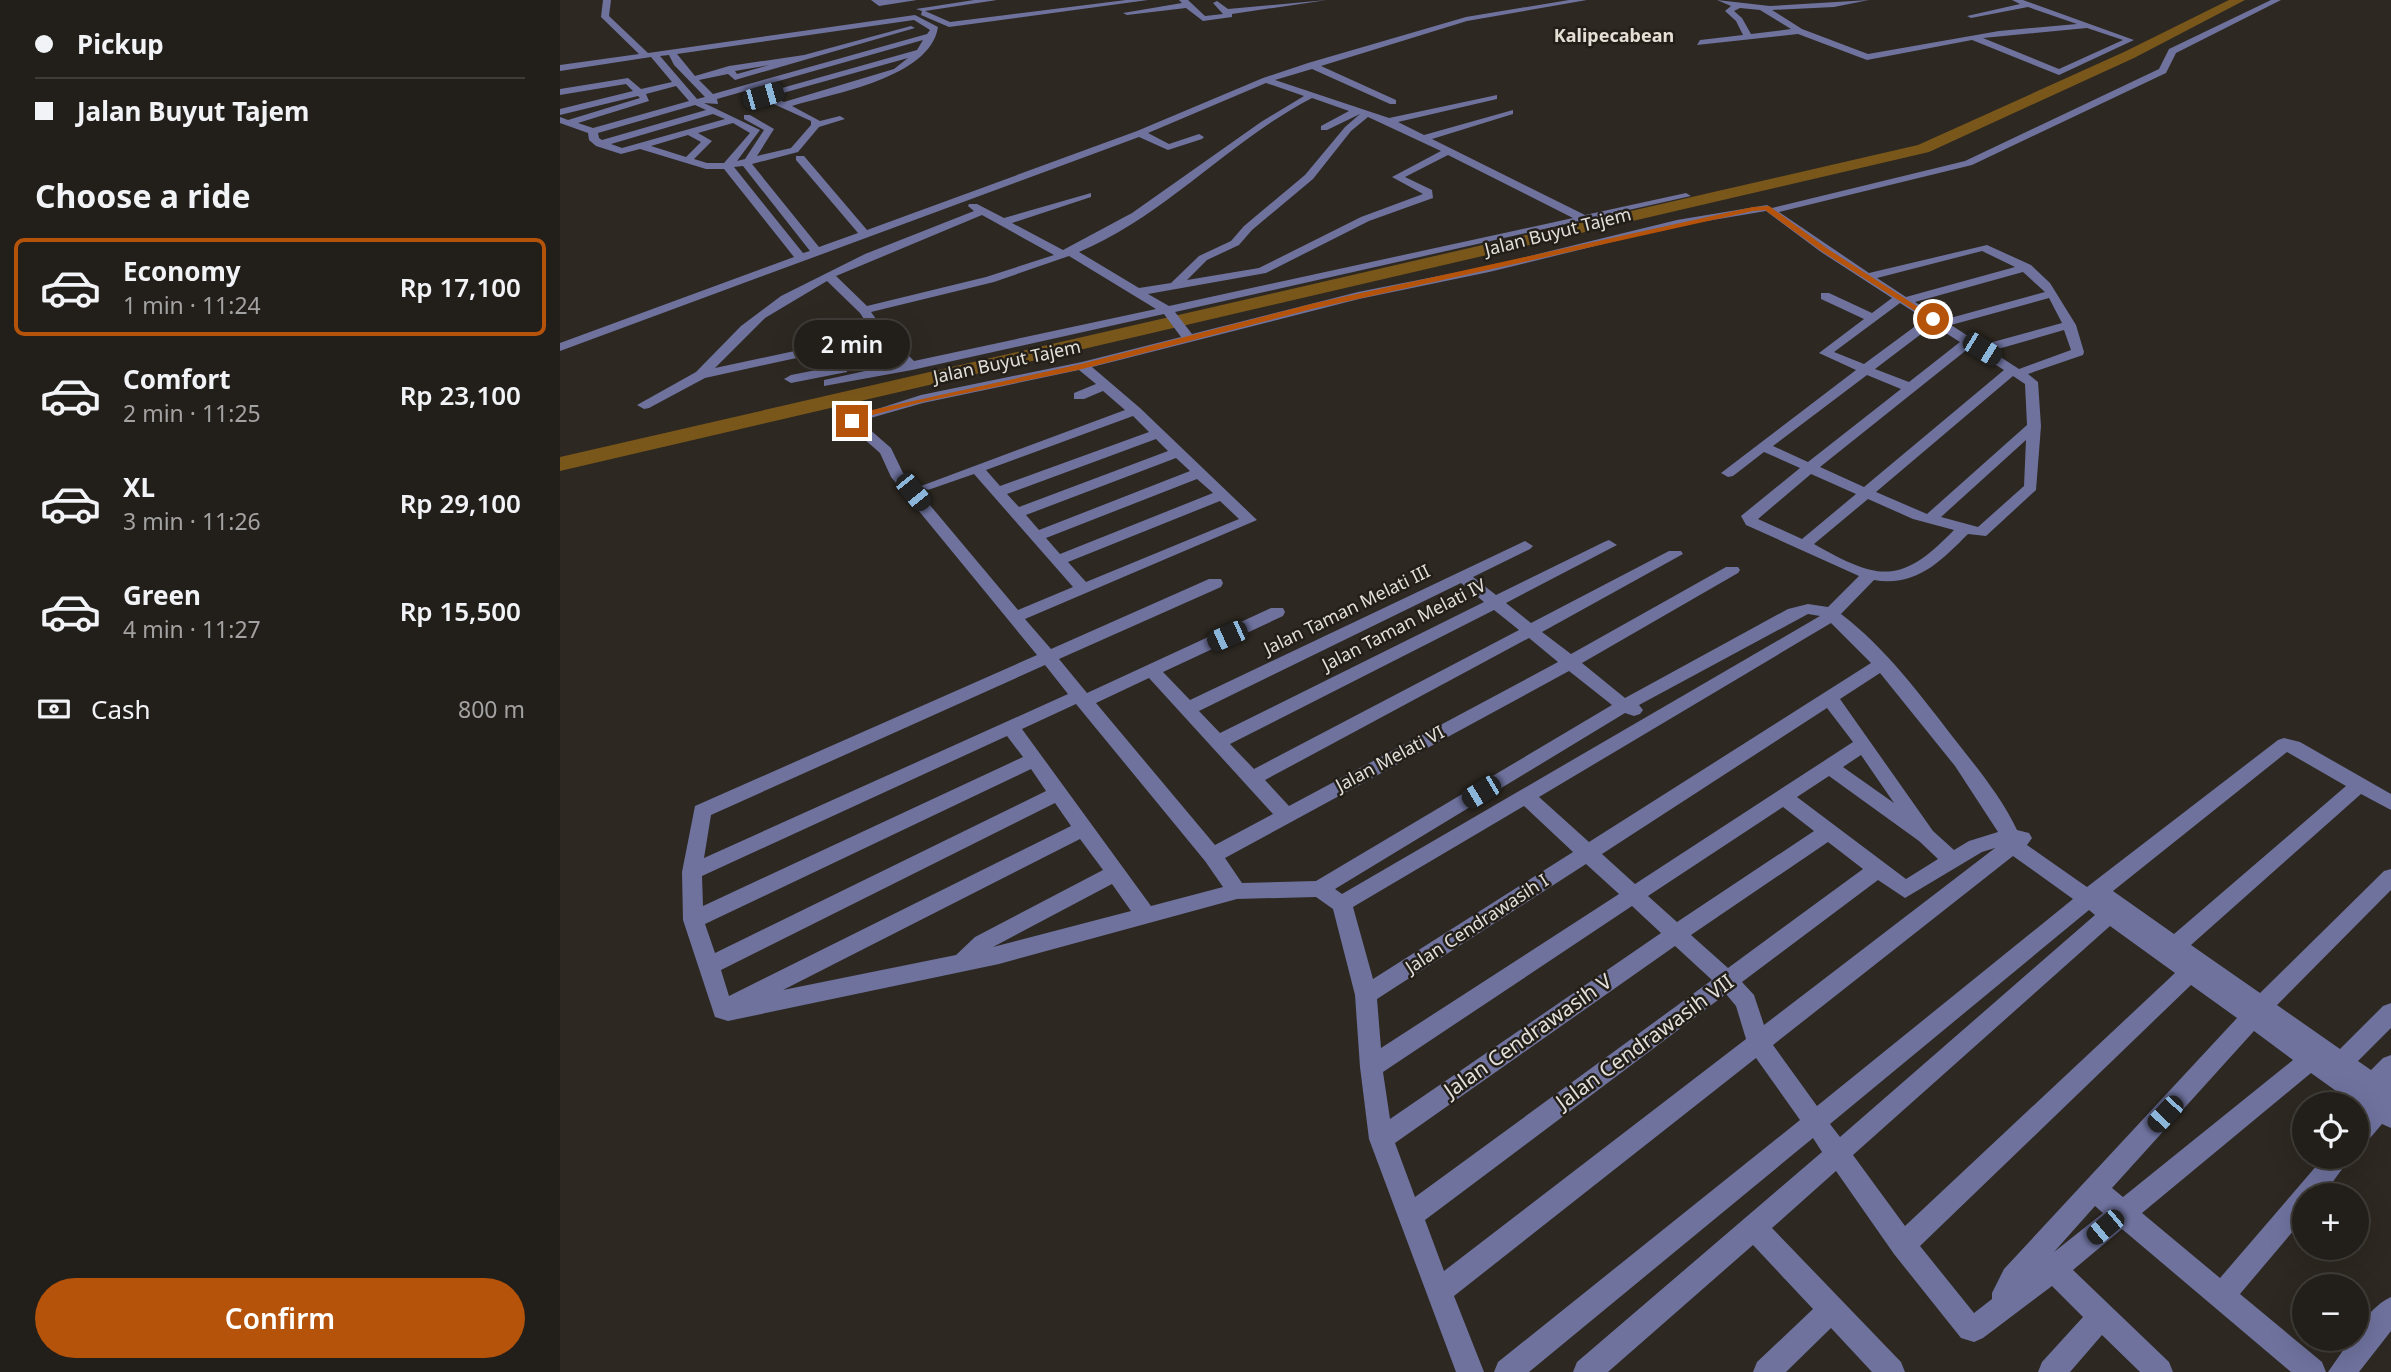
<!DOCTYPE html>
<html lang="en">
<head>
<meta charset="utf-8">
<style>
  :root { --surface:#221e19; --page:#2e2b26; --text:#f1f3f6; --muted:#a2a2a2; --line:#3f3c38; --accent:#b45309 }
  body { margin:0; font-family:"Noto Sans",sans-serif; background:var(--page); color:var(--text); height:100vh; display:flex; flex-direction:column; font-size:26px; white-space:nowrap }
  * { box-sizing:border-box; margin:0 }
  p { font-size:23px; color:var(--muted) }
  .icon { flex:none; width:38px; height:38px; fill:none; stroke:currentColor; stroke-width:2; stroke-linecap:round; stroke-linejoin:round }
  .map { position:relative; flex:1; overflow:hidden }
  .details { display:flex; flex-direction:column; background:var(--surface); width:560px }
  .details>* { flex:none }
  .guide { display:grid; align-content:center; height:154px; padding:0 35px; background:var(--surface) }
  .fabs { position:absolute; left:1732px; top:1092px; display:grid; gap:14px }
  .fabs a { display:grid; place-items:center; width:77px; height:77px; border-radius:50%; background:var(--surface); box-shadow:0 7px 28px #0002,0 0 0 2px var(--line); font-size:35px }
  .end { position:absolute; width:32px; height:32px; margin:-16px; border:9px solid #b45309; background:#fff; box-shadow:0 0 0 4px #fff }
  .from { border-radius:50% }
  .bubble { position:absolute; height:49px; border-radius:24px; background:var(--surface); box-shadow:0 7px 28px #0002,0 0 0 2px var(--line); font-size:23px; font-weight:600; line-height:49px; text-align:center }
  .car { position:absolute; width:21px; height:42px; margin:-21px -10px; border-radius:9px; box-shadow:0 0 5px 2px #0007; background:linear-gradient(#222 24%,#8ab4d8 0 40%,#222 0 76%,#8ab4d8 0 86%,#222 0) }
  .guide b { display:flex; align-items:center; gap:24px; height:66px; font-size:26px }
  .guide b+b { border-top:2px solid var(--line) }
  .guide i { width:18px; height:18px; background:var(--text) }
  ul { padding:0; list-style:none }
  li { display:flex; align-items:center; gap:21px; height:98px; margin:0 14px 10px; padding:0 21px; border:4px solid transparent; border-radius:10px }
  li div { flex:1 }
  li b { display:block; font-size:26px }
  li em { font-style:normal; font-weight:600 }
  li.current { border-color:var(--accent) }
  li>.icon { width:63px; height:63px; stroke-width:1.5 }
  h2 { padding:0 35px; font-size:32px; line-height:84px }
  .pay { display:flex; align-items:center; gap:18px; height:77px; padding:0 35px; font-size:26px }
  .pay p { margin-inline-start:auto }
  .action { display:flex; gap:14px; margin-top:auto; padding:14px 35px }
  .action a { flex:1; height:80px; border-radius:42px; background:var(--accent); color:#fff; font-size:28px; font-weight:600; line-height:80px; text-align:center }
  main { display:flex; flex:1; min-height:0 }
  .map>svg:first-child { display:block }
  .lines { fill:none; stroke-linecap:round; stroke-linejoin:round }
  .river { fill:#79571b; fill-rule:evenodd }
  .minor { fill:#6e729d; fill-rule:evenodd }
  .route { fill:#b45309 }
  .labels { text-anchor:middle; stroke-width:5; stroke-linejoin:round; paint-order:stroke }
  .far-quarter-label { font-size:18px; font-weight:bold; fill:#e4ded5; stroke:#231f18 }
  .street-label { font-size:18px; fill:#e2dfdb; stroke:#231f18 }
  .near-street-label { font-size:21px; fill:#e2dfdb; stroke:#231f18 }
</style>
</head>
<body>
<main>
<section class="details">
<div class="guide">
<b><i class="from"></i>Pickup</b>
<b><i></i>Jalan Buyut Tajem</b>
</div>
<h2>Choose a ride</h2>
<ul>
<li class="current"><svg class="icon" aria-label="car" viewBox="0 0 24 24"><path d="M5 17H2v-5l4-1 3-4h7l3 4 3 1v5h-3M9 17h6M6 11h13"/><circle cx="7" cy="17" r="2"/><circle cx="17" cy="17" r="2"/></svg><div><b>Economy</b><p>1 min · 11:24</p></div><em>Rp 17,100</em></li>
<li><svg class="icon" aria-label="car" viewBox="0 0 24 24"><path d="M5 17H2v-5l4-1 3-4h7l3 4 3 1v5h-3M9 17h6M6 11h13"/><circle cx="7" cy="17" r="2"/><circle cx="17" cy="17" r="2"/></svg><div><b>Comfort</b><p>2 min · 11:25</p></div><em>Rp 23,100</em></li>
<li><svg class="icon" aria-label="car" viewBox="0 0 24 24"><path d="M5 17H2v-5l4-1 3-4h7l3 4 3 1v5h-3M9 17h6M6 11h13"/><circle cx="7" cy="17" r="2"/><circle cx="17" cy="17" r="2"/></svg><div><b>XL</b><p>3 min · 11:26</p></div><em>Rp 29,100</em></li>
<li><svg class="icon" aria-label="car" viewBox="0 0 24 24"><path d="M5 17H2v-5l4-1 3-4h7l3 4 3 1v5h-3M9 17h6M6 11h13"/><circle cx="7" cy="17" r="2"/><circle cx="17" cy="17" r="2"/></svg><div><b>Green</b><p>4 min · 11:27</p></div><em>Rp 15,500</em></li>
</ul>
<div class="pay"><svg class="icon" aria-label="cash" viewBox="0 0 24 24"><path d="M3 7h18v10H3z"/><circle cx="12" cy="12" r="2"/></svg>Cash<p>800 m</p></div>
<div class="action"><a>Confirm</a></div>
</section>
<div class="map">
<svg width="1831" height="1372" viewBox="0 0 1831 1372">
  <rect width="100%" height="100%" fill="#2d2821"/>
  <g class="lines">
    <path class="river" d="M1669 0H1685L1574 58 1369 152 0 471V457L1358 145 1564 52Z"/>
    <path class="minor" d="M43 0H51L49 16 88 53 355 15 378 27C370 78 274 93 232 106L260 121 280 116 285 119 259 127 238 152 192 164 259 247 298 233 236 160V156H244L307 230 577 131 703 78 748 63 906 17 1009 0H1027L907 21 761 66 836 100V104H830L752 69 715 80 829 118 937 95V99L838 122 864 135 953 110V114L872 139 1025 215 1126 193 1131 196 615 312 632 334 798 292 929 266 1117 220 1207 205 1212 208 1405 161 1599 69 1609 49 1711 0H1721L1616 53 1606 73 1412 165 1219 212 1309 273 1427 245 1471 265 1490 283 1516 325 1524 352 1523 355 1468 374 1478 382 1481 426 1476 490 1426 536 1408 534C1380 562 1356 587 1314 580L1281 614C1326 648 1362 697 1396 741 1418 769 1442 798 1457 830L1469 833 1472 838 1467 845 1527 887 1718 740 1724 738 1740 742 1831 794V810L1801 794 1631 945 1700 993 1824 871 1831 869V890L1717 1005 1780 1049 1823 1006 1831 1003V1028L1798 1061 1811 1070 1823 1058 1831 1055V1128L1822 1124 1805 1144 1797 1147V1118L1804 1111 1751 1073 1582 1213 1660 1278 1764 1157H1791L1763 1195H1745V1217L1680 1294 1762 1362 1766 1372H1731L1562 1229 1513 1270 1609 1362 1613 1372H1580L1542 1335 1510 1372H1478L1482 1362 1523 1317 1492 1286 1423 1338 1414 1342 1401 1338 1334 1254 1276 1171 1212 1228 1341 1362 1345 1372H1312L1271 1328 1226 1372H1193L1197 1362 1253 1309 1193 1245 1048 1372H1013L1017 1362 1262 1152 1253 1138 969 1372H934L938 1362 1240 1120 1196 1058 894 1296 924 1372H896L809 1139 800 1067 795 995 773 909 756 897 677 899 439 964 168 1021 155 1017 123 920 122 872 135 806 477 655 331 477 320 453 287 424 286 419 361 395 522 362 621 337 604 314 352 370 264 386V380L342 363 319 340 145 378 89 408 84 409 77 405 136 372 181 326 221 296 305 254 414 211 408 206 409 204H417L444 218 531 193V197L452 223 503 250 572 213 701 122 744 96 706 83 588 133 609 144 639 134 644 137 642 139 608 150 579 137 0 351V343L234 257 164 169H146L80 149 61 154 36 146 29 140 28 133 0 123V117L8 120 80 98 78 96 0 115V109L73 91 66 84 0 95V89L68 78 81 89 112 82 91 57 0 71V65L79 54 41 17ZM354 20 370 30 367 34 153 94 139 80 168 74 175 80 355 28 351 26 244 55 169 66 135 76 117 54ZM363 40 357 50 204 93 194 88ZM109 55 114 65 145 97 137 99 100 56ZM348 58 334 69 224 102 212 96ZM209 65 177 74 175 71ZM116 86 129 101 33 128 18 123 89 101 86 94ZM185 91 251 121V125L231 148 197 156 214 129 190 115H184V119L204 130 185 159 177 161 200 130 144 103 158 104 157 99ZM752 98 789 111 761 126V130H767L800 114 785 127 745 175 684 226 671 241 639 256 611 283 579 288 519 252C605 216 669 141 752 98ZM135 105 146 110 42 140 39 138 38 133ZM153 114 165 119 62 148 51 144ZM808 117 881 151 832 177 863 194 801 217 699 268 627 280 647 260 679 245 692 230 753 179 791 131ZM173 123 190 133 164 163H147L134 159 152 141 138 133ZM128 135 141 142 126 157 91 146ZM888 155 1013 218 609 306 588 294 706 273 809 221 873 198 872 190 845 177ZM183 166 250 251 243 253 174 167ZM1206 211 1261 252 1332 298 1312 313 1269 293H1261V299L1304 319 1259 353 1296 370 1161 473 1168 477 1173 476 1204 452 1240 468 1181 516 1186 525 1299 576 1268 607 1248 604 1228 609 1065 698 1022 663 1178 573 1180 570 1178 567H1166L1011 654 982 632 1123 554 1121 551H1109L971 623 946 603 1057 545 1049 540 1044 542 936 595 913 577 970 549 973 546 965 541 630 700 603 672 723 616 725 612 723 608H711L527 693 499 659 661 587 663 583 661 579H649L491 649 465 619 697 520 580 408 532 367 799 299 929 272 1117 226ZM422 215 494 255 426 277 307 306 276 276ZM1422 251 1455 267 1346 297 1317 278ZM509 256 596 309 354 361 326 333 311 312 434 282ZM1463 272 1485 292 1383 320 1355 302ZM267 281 300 313 314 334 155 368 205 318ZM1489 298 1502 323 1422 345 1391 325ZM1340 303 1365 319 1304 364 1274 352ZM1373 325 1400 342 1349 382 1315 369ZM1504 330 1511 350 1459 369 1431 351ZM1409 348 1444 370 1304 487 1260 467ZM519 370 536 384 514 393V399H524L543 391 565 410 361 486 368 490 414 474 513 587 458 610 343 473 331 448 300 421 363 403ZM1307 375 1341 389 1248 462 1213 446ZM1453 376 1465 384 1467 425 1367 514 1316 492ZM573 416 589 432 440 486 426 470ZM596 439 608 451 459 507 447 494ZM1466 440 1464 486 1418 527 1381 517ZM616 458 630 471 479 530 466 515ZM1251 474 1296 494 1242 539 1198 519ZM637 479 653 493 500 554 486 538ZM1308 499 1353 519 1394 530C1341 585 1319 581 1254 544ZM660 501 679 519 526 582 508 562ZM901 583 924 602 660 733 639 711ZM934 610 959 630 694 769 670 744ZM1248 614 1260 616 782 894 775 889 1065 713 1074 716 1080 714 1083 710 1079 705ZM1271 623 1311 663 1029 842 979 797ZM969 638 998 662 729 806 705 780ZM485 665 508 694 144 858 151 815ZM1009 671 1052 705 756 881 682 883 665 858ZM1320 673 1395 766 1438 832 1409 841 1394 850 1373 831 1280 699ZM589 678 713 814 655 845 536 703ZM516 704 645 861 663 887 591 906 462 729ZM1267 708 1293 742 1075 884 1042 854ZM447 736 463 757 143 906 142 876ZM1727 752 1786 786 1614 934 1553 891ZM1301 755 1334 803 1283 767ZM471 769 486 791 155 953 145 924ZM1269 776 1359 841 1378 859 1346 879 1237 797ZM495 803 511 826 169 996 161 970ZM964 806 1013 852 813 979 793 907ZM1223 807 1254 831 1117 922 1088 896ZM520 839 543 870 415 937 396 955 223 990ZM1268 842 1303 869 1168 968 1131 935ZM1435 848 1204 1025 1194 995 1182 982 1318 880 1345 898 1422 852ZM1453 856 1513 899 1257 1106 1213 1045ZM1026 864 1059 894 821 1048 817 999ZM552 884 571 911 433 947ZM1072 906 1101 933 830 1119 823 1072ZM1529 910 1535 915 1280 1137 1270 1124ZM1550 926 1615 973 1345 1226 1293 1155ZM1115 946 1152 980 855 1197 835 1143ZM1631 985 1677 1018 1444 1269 1432 1293V1299L1414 1313 1360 1246ZM1166 994 1176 1006 1186 1039 884 1271 865 1220ZM1694 1031 1733 1060 1563 1197 1552 1188ZM1535 1206 1543 1213 1494 1252Z
      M311 0H357L319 6Z
      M414 0H437L365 11 390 22 566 0H588L389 27 361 15 362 11 356 9Z
      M619 0H628L645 16 663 14 653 3 657 1 668 9 767 0 672 14V17L643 21 626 8 567 15 563 13 622 3Z
      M1157 0 1210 6 1309 0 1274 7 1212 10 1242 29 1308 54 1439 31 1517 24 1468 7 1411 18 1407 16 1460 4 1452 0H1463L1574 40 1499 75 1412 40 1307 60 1238 34 1137 45 1140 40 1183 35 1176 21 1165 11 1171 6ZM1180 8 1200 10 1231 29 1191 34 1182 18 1174 11ZM1527 28 1563 40 1499 69 1423 38Z
      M282 365 287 366V372L231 383 224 379 231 375Z
      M1831 1297V1331L1799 1372H1768L1791 1339H1797C1797 1324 1818 1302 1831 1297Z"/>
  </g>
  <path class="route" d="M1209 206 1268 249 1377 319 1371 321 1263 252 1205 210 1193 211 752 309 522 369 362 402 301 418 292 424 288 421 294 414 521 364 751 304 1193 207Z"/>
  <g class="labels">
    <g class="far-quarter-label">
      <text x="1054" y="42">Kalipecabean</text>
    </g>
    <g class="street-label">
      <text transform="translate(998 232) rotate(-14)" y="6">Jalan Buyut Tajem</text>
      <text transform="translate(447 362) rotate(-12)" y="6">Jalan Buyut Tajem</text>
      <text transform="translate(787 610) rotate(-26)" y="6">Jalan Taman Melati III</text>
      <text transform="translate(844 625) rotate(-27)" y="6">Jalan Taman Melati IV</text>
      <text transform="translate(830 759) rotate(-28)" y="6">Jalan Melati VI</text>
      <text transform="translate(917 924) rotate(-33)" y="6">Jalan Cendrawasih I</text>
    </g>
    <g class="near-street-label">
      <text transform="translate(968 1036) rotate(-35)" y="7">Jalan Cendrawasih V</text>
      <text transform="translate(1085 1042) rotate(-36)" y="7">Jalan Cendrawasih VII</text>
    </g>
  </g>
</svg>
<div class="fabs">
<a><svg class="icon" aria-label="locate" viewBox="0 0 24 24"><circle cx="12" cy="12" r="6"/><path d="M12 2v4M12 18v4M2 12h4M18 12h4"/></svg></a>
<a>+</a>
<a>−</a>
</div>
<i class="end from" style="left:1373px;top:319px"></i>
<i class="end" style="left:292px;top:421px"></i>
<div class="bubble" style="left:234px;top:320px;width:116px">2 min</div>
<i class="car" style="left:203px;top:96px;rotate:74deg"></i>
<i class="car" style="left:1422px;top:349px;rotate:122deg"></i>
<i class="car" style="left:353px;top:492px;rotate:141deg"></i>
<i class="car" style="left:667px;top:636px;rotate:246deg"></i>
<i class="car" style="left:921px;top:792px;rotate:239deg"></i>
<i class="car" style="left:1605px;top:1114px;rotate:223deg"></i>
<i class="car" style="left:1545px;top:1227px;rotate:230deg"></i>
</div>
</main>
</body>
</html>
